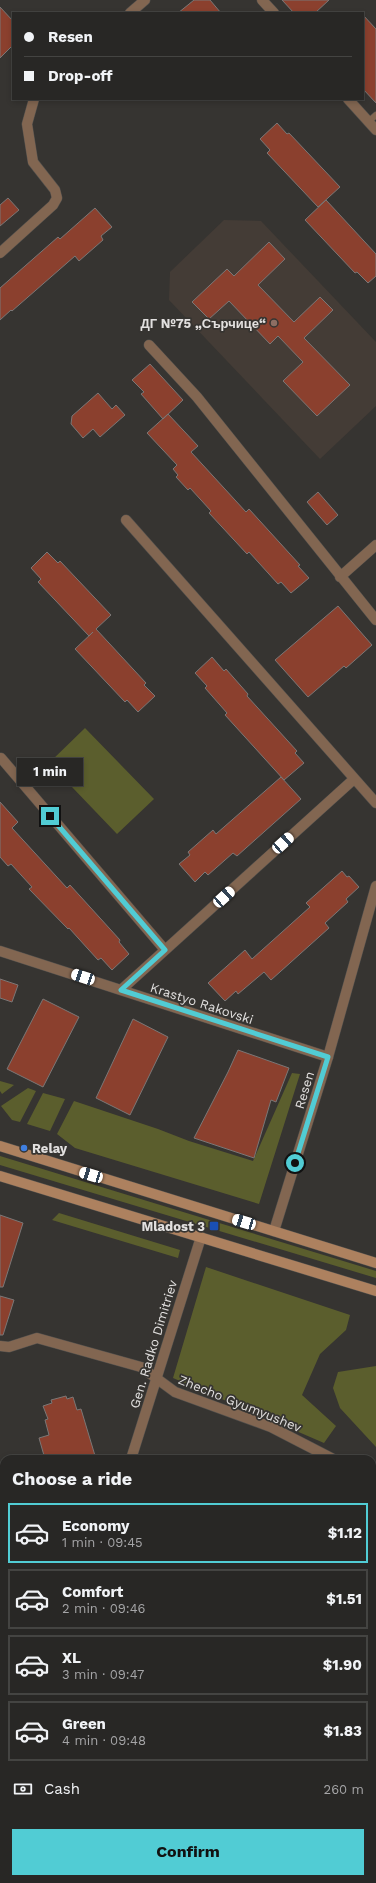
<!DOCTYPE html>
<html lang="en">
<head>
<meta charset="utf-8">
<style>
  :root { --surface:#282725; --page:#302f2d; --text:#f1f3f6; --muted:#a5a5a7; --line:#444442; --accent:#51ccd4 }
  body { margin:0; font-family:"Work Sans",sans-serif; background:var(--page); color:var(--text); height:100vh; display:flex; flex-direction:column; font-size:15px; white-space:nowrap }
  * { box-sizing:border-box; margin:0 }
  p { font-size:13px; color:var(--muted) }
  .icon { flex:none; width:22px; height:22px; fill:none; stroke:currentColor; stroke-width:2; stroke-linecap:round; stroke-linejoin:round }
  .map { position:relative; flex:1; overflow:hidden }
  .details { position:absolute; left:0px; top:1455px; width:376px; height:428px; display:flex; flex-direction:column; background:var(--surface); border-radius:12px 12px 0 0; box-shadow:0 2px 6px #0003,0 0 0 1px var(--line) }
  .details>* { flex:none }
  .hud { position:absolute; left:12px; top:12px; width:352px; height:88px; border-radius:0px; box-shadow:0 2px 6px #0003,0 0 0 1px var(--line); display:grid; align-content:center; height:88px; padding:0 12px; background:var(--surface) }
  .end { position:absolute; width:18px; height:18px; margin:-9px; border:5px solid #51ccd4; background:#111; box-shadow:0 0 0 2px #111 }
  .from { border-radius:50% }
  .bubble { position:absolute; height:28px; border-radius:0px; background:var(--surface); box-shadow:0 2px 6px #0003,0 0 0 1px var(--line); font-size:13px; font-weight:700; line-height:28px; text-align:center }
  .car { position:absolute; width:12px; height:24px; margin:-12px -6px; border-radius:5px; box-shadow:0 0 3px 1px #0007; background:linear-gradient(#fff 24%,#345 0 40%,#fff 0 76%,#345 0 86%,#fff 0) }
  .hud b { display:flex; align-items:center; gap:14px; height:38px; font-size:15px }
  .hud b+b { border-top:1px solid var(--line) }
  .hud i { width:10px; height:10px; background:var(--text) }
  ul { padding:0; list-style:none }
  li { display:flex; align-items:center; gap:12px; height:60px; margin:0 8px 6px; padding:0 4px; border:2px solid var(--line); border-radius:0px }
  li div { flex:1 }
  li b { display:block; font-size:15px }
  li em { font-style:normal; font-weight:700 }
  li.on { border-color:var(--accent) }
  li>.icon { width:36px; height:36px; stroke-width:1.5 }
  h2 { padding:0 12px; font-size:18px; line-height:48px }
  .pay { display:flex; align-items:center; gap:10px; height:44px; padding:0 12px; font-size:15px }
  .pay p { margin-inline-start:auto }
  .cta { display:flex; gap:8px; margin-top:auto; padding:8px 12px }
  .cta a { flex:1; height:46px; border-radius:0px; background:var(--accent); color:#111; font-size:16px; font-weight:700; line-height:46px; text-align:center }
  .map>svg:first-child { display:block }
  .built { fill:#443c36 }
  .green { fill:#5b5e2d }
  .building { fill:#8b402e; stroke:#7b7776 }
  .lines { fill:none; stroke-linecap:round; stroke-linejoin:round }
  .service-casing { stroke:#52504d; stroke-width:7 }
  .minor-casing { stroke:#52504d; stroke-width:11 }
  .tertiary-casing { stroke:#52504d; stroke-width:11 }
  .secondary-casing { stroke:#52504d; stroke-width:11 }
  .service { stroke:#826651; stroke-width:6 }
  .minor { stroke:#826651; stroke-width:10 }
  .tertiary { stroke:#826651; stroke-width:10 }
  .secondary { stroke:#ad815f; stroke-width:10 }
  .route { stroke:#51ccd4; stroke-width:5 }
  .education-dot { fill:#8d6e63; stroke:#363431; stroke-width:1.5 }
  .shop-dot { fill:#3f7fe0; stroke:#363431; stroke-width:1.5 }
  .transit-dot { fill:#1a4fb4; stroke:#363431; stroke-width:1.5 }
  .labels { text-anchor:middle; stroke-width:3.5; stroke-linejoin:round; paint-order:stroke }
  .poi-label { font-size:13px; font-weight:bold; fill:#e2e0df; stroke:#363431; text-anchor:end }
  .street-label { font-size:13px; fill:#e2e0df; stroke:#363431 }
</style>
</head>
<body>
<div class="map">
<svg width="376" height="1883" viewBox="0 0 376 1883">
  <rect width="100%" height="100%" fill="#363431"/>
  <path class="built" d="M224 220 261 221 376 342V406L320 459 169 300 170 272Z"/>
  <path class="green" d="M85 728 154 799 117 834 49 763Z
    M292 1073 300 1074 259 1204 75 1148 57 1134 74 1101 158 1129 189 1141 253 1161Z
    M0 1081 14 1085 2 1094 0 1091Z
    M28 1088 36 1091 20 1122 12 1120 1 1106Z
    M43 1093 65 1099 50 1131 27 1124Z
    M0 1156 376 1271V1278L0 1165Z
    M59 1213 180 1250 178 1258 52 1220Z
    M206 1267 350 1315 346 1330 320 1354 302 1395 336 1426 324 1443 173 1378Z
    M376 1366V1447L340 1408 333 1388 338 1372Z"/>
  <path class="building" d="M194 0H210L221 13H178Z
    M282 0H329L315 13H294Z
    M0 7 13 21V45L0 58Z
    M363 15 376 29V103L363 89Z
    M277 123 287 134 289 133 340 187 318 207 267 153 270 150 260 139Z
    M8 198 19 210 0 226V205Z
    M326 200 376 254V276L368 283 357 272 355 273 305 220Z
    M95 208 112 227 101 236 103 240 79 261 75 256 12 311 11 310 0 320V288L58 237 60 239Z
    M269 242 285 259 258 285 294 322 320 297 333 310 304 338 350 385 317 416 283 381 303 362 278 336 270 344 229 301 209 319 192 302 227 269 234 276Z
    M150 364 183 400 163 419 141 394 144 392 132 380Z
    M98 393 112 409 116 405 125 415 100 437 93 429 83 438 71 424 72 416Z
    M168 414 198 446 191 452 246 512 249 509 300 565 298 566 309 578 291 593 281 582 278 584 249 552 247 554 209 513 211 511 190 488 188 490 176 477 178 475 173 469 177 465 147 433Z
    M318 492 338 515 327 525 307 502Z
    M47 552 58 563 60 561 111 615 96 629 146 683 144 685 155 696 138 712 127 700 125 702 75 649 93 632 89 636 38 582 41 579 31 568Z
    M338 606 372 645 346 668 344 666 308 697 275 660Z
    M212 657 224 671 226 669 248 694 247 696 297 751 295 753 304 763 284 780 225 715 227 713 205 688 207 686 195 673Z
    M281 777 301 799 237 856 233 853 208 875 205 872 195 882 179 864 190 855 188 852 213 830 216 834Z
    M0 802 18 822 12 828 67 888 70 885 120 940 119 942 129 954 112 970 101 958 98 960 69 928 68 929 29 889 32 887 11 864 8 866 0 857Z
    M342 871 347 877 349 876 359 887 346 899 348 902 325 923 329 928 271 980 264 972 238 994 236 991 225 1001 208 983 245 950 252 959 310 907 306 903Z
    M0 979 18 985 12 1002 0 998Z
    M43 999 79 1017 43 1087 7 1069Z
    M133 1019 168 1037 130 1115 96 1098Z
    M238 1050 289 1068 276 1102 271 1100 254 1158 194 1138 228 1072Z
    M0 1215 23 1223 3 1287H0Z
    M0 1296 14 1300 3 1335H0Z
    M66 1396 67 1399 73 1397 77 1410 81 1409 96 1459H45L39 1438 49 1435 45 1420 48 1419 43 1406 52 1403 51 1400Z"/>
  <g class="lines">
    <g class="service-casing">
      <path id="service" d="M368 122 376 115"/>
    </g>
    <g class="minor-casing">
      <path id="minor" d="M130 13 145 0
        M0 253 53 205 57 198 55 190 33 162 27 124 34 99
        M149 345 197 397 376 620
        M126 520 376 803
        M340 577 376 545
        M1 758 165 950
        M0 951 328 1057
        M121 990 354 779
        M0 1346 9 1347 37 1338 141 1367 175 1392 271 1427 333 1459
        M131 1459 201 1237
        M372 1485 376 1489
        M0 1879 4 1866
        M259 1879 261 1883"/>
    </g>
    <g class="tertiary-casing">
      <path id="tertiary" d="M262 0 274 13
        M348 99 376 130
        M274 1231 328 1057 376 886"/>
    </g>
    <g class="secondary-casing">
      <path id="secondary" d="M0 1146 376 1263
        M0 1176 376 1291"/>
    </g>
    <use href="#service" class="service"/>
    <use href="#minor" class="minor"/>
    <use href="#tertiary" class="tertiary"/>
    <use href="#secondary" class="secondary"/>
  </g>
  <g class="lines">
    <path class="route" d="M50 816 165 950 121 990 328 1057 295 1163"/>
  </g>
  <circle class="education-dot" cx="274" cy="323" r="4"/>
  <circle class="shop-dot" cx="24" cy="1148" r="4"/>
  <rect class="transit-dot" x="209" y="1221" width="10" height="10" rx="2"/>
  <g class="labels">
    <g class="poi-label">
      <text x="266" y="328">ДГ №75 „Сърчице“</text>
      <text x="32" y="1153" text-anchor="start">Relay</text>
      <text x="205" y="1231">Mladost 3</text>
    </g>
    <g class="street-label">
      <text transform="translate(202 1003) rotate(18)" y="5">Krastyo Rakovski</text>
      <text transform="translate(304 1090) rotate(-73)" y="5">Resen</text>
      <text transform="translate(153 1344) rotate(-73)" y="5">Gen. Radko Dimitriev</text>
      <text transform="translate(240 1403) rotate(22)" y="5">Zhecho Gyumyushev</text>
    </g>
  </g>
</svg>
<i class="end from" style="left:295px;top:1163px"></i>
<i class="end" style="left:50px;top:816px"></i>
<div class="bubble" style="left:17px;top:758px;width:66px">1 min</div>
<i class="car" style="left:283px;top:843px;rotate:48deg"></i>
<i class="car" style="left:224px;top:897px;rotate:48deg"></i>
<i class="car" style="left:83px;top:977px;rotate:288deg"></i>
<i class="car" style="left:91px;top:1175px;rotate:287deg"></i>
<i class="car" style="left:244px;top:1222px;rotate:287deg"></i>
<div class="hud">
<b><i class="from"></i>Resen</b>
<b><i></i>Drop-off</b>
</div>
<section class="details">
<h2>Choose a ride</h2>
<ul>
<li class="on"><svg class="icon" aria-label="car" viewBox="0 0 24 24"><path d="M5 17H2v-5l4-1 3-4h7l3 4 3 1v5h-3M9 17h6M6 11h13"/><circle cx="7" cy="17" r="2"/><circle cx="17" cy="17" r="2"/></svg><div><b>Economy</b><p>1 min · 09:45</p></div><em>$1.12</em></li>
<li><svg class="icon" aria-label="car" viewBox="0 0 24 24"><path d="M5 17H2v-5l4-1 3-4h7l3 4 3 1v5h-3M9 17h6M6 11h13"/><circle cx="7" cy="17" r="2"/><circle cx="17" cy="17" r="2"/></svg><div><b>Comfort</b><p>2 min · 09:46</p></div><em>$1.51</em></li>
<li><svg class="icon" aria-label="car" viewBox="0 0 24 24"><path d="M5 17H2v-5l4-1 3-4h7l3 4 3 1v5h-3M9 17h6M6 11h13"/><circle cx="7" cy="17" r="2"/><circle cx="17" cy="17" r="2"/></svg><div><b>XL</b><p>3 min · 09:47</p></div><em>$1.90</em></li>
<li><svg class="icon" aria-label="car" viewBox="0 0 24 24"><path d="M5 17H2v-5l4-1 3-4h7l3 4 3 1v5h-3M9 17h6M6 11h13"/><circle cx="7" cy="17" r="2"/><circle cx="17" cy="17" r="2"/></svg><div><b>Green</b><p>4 min · 09:48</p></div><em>$1.83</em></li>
</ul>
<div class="pay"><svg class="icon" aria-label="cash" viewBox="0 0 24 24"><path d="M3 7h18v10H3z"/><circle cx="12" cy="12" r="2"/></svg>Cash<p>260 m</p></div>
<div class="cta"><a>Confirm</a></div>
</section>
</div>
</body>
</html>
